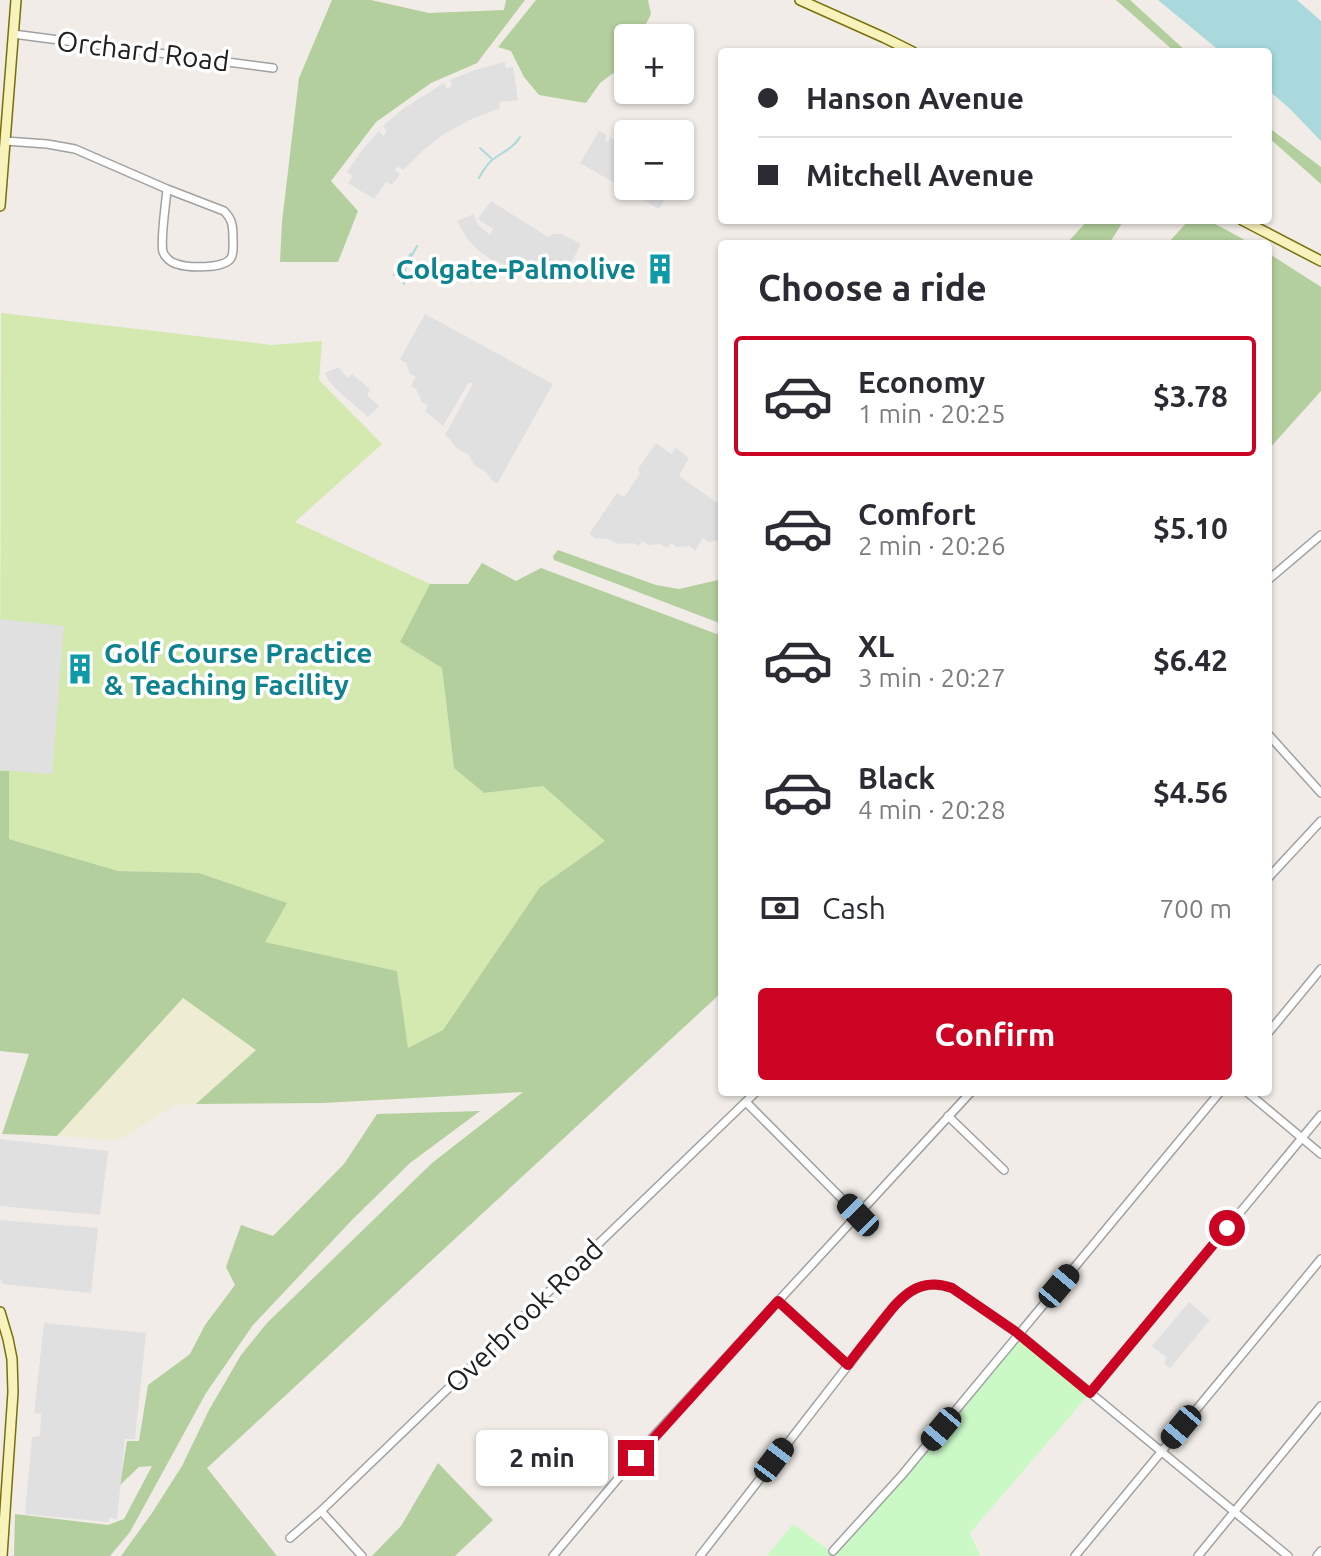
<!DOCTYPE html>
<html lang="en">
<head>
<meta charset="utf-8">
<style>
  :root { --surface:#fff; --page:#f2f2f3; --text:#2b2b33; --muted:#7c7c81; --line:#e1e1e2; --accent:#cc0423 }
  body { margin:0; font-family:Ubuntu,sans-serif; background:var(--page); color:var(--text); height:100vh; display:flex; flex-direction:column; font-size:30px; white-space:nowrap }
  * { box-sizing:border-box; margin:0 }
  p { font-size:26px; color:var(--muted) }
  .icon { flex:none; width:44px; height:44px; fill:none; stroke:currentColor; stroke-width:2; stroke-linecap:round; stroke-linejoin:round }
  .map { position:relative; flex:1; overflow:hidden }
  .panel { position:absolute; left:718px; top:240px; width:554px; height:856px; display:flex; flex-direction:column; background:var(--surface); border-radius:8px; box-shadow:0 2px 6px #0004 }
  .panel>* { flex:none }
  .guide { position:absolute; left:718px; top:48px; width:554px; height:176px; border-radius:8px; box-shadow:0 2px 6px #0004; display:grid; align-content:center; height:176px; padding:0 40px; background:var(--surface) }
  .buttons { position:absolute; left:614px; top:24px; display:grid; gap:16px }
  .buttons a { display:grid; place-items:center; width:80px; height:80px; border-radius:8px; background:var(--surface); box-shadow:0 2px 6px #0004; font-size:40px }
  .end { position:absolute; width:36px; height:36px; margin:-18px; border:10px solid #cc0423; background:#fff; box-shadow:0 0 0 4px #fff }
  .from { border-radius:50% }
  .bubble { position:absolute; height:56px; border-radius:8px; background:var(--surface); box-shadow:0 2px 6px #0004; font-size:26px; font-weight:700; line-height:56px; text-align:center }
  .car { position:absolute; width:24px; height:48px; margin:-24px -12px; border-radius:10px; box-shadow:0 0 6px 2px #0007; background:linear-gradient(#222 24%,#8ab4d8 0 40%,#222 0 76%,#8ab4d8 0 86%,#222 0) }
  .guide b { display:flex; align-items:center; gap:28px; height:76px; font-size:30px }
  .guide b+b { border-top:2px solid var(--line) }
  .guide i { width:20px; height:20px; background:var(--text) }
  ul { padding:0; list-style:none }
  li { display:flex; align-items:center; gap:24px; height:120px; margin:0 16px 12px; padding:0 24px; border:4px solid transparent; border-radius:8px }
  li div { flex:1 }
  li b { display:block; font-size:30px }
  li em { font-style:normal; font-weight:700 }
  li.selected { border-color:var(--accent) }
  li>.icon { width:72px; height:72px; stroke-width:1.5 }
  h2 { padding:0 40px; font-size:36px; line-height:96px }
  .pay { display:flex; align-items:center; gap:20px; height:88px; padding:0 40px; font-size:30px }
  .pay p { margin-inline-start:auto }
  .cta { display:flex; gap:16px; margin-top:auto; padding:16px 40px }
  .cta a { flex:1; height:92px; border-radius:8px; background:var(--accent); color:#fff; font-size:32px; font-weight:700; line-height:92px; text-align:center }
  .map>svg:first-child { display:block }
  .farmland { fill:#eeecd3 }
  .grass { fill:#d4e9af }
  .forest { fill:#b3cf9d }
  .park { fill:#caf9c6 }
  .parking { fill:#e0e0e0 }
  .water { fill:#a9d9dd }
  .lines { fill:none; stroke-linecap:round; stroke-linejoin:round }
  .stream { stroke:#a9d9dd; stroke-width:2 }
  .street-casing { stroke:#a1a1a1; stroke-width:10 }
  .secondary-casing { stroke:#777207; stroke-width:12 }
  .street { stroke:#fff; stroke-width:7 }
  .secondary { stroke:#f8f2bd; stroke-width:9 }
  .route { stroke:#cc0423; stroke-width:10 }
  .labels { text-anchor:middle; stroke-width:7; stroke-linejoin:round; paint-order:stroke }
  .street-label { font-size:28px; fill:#202020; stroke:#fff }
  .culture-label { font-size:28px; font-weight:bold; fill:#0d838f; stroke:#fff; text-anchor:end }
</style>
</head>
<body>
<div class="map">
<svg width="1321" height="1556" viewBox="0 0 1321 1556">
  <rect width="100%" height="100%" fill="#f1ece7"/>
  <path class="farmland" d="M183 998 257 1050 196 1104 175 1105 118 1141 57 1136Z"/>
  <path class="grass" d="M1 313 272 345 322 341 319 380 382 444 295 522 430 584 400 642 442 668 454 768 484 793 543 786 605 841 540 887 443 1030 407 1049 397 971 264 942 286 903 199 873 118 871 9 839V772L0 771Z"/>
  <path class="forest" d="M332 0H371L429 13 504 10 506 0H525L477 63 431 83 376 122 331 181 358 211 338 262H280L282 222 299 78Z
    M536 0H648L651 14 639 38H628V58L624 65 600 83 586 103 539 95 524 77 511 51 498 47Z
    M1116 0H1130L1187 52H1175Z
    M1268 127 1321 167V184L1268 137Z
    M1088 220H1124L1109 244H1066Z
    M1189 220H1208L1252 244H1167Z
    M1268 253 1321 287V391L1268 450Z
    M558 550 656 585 679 589 722 579V624L554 560 553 556Z
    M482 563 516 581 541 568 722 636V992L207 1468 277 1556H121L152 1513 182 1466 209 1410 241 1355 267 1323 432 1163 523 1092 323 1103 196 1104 256 1050 183 998 57 1136 2 1134 29 1054 0 1051V771H9V839L118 871 199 873 287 903 265 942 397 971 408 1048 443 1030 540 887 605 841 543 786 484 793 454 768 442 668 400 642 430 584H468Z
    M480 1111 410 1163 352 1220 253 1325 206 1393 130 1532 110 1556H14L15 1514 108 1525 124 1519 152 1466 139 1467 120 1485 127 1441H139L148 1385 190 1354 205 1325 235 1285 226 1267 241 1225 273 1236 344 1164 377 1114Z
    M438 1463 493 1520 455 1556H372L401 1526Z"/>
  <path class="park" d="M1018 1335 1090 1393 970 1533 980 1556H767L793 1524 830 1551Z"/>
  <path class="parking" d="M505 62 506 68 513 67 518 100 499 102 500 108 472 119 444 134 422 151 403 170 398 166 395 170 400 174 392 185 386 182 374 199 348 183 353 176 347 172 361 151 379 131 383 136 387 132 383 126 404 108 444 83 447 89 452 86 450 80 475 70Z
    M599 131 607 135 605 141H608L610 137 628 147V186H658L655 191 657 194 662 186H673L659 209 580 163Z
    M491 201 548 237 553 234H562L581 244 566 272 539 258 527 277 495 260 493 261 478 250 466 237 457 221 474 214 478 225 490 235 493 229 478 219Z
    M425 314 553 384 497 484 492 480 486 472 474 465 469 455 456 448 450 439 445 435 473 384 469 382 443 426 425 411 428 405 422 402 416 389 411 386 416 377 410 374 406 363 400 359Z
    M339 367 347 378 352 374 370 389 367 395 379 406 368 417 335 388 329 381 325 373Z
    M656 443 671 454 676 448 689 458 679 476 722 506V539L709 542 703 538 695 551 689 546 677 547 671 543 667 548 660 544 648 545 643 541 638 546 633 543 619 544 607 539 595 538 589 534 617 493 624 497 640 474 638 469Z
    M0 619 64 626 52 774 0 770Z
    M0 1139 108 1151 100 1215 0 1206Z
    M0 1220 98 1228 91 1293 3 1284 0 1278Z
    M1189 1302 1210 1320 1170 1368 1164 1363 1167 1358 1152 1346Z
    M44 1323 146 1333 135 1439H125L117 1519 109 1518V1522L25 1514 32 1437 40 1436 41 1414 34 1413Z"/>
  <path class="water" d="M1158 0H1297L1321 21V141L1289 108 1268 90V52H1221Z"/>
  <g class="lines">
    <path class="stream" d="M480 148 491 158
      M479 178C483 171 486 165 492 160 502 152 513 149 520 137
      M394 275 411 254
      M404 284C402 269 410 259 417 246"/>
    <g class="street-casing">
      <path id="street" d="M13 34 273 68
        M5 141 47 144 75 149 167 189
        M167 189 224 211C233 220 233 227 233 240 233 246 234 253 231 258 224 269 188 268 177 264 171 263 165 257 163 252 160 240 166 203 167 189Z
        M1268 580 1321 535
        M1268 734 1321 793
        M1268 878 1321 821
        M1268 1033 1321 969
        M1247 1092 1321 1154
        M746 1102 858 1215
        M948 1116 1004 1170
        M778 1301 848 1365
        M1090 1393 1321 1115
        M321 1511 362 1556
        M290 1538 321 1511 756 1092
        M833 1551 902 1475 1220 1092
        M553 1556 652 1438 971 1092
        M700 1556 895 1305C912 1287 928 1280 952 1288L1019 1334 1288 1556
        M1075 1556 1321 1259
        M1198 1556 1321 1406
        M1317 1556 1321 1551"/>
    </g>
    <g class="secondary-casing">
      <path id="secondary" d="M800 0 885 38 913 52
        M0 206 16 0
        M1242 220 1321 261
        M0 1312 8 1339 12 1359 13 1392 2 1556"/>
    </g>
    <use href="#street" class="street"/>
    <use href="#secondary" class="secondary"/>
  </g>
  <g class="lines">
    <path class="route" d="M636 1458 778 1301 848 1365C858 1351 869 1338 879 1325 899 1300 916 1275 952 1288L1016 1332 1090 1393 1227 1228"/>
  </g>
  <defs>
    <g id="building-bare" transform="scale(2.4)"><path d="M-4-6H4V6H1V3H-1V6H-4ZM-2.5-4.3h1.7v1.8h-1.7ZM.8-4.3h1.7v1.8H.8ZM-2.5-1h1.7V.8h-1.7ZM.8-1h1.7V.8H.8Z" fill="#0f9aa8" stroke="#fff" stroke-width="2.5" paint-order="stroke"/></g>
  </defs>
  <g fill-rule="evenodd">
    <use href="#building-bare" x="660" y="269"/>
    <use href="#building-bare" x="80" y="669"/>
  </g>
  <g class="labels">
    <g class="street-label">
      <text transform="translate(143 51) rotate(7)" y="10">Orchard Road</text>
      <text transform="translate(524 1316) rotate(-44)" y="10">Overbrook Road</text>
    </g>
    <g class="culture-label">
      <text x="636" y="279">Colgate-Palmolive</text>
      <text x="104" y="663" text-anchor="start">Golf Course Practice<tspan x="104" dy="32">&amp; Teaching Facility</tspan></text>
    </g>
  </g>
</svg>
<div class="buttons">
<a>+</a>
<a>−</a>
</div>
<i class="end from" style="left:1227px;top:1228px"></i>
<i class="end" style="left:636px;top:1458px"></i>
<div class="bubble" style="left:476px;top:1430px;width:132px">2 min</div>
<i class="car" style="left:858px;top:1215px;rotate:316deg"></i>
<i class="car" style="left:1059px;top:1286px;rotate:40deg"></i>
<i class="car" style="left:1181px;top:1427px;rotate:220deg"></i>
<i class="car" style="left:941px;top:1429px;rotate:220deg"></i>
<i class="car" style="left:774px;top:1460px;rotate:37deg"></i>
<div class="guide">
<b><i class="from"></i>Hanson Avenue</b>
<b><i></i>Mitchell Avenue</b>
</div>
<section class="panel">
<h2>Choose a ride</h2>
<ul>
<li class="selected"><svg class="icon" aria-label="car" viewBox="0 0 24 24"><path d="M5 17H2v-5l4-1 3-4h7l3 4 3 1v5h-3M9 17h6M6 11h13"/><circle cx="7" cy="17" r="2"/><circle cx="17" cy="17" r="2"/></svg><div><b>Economy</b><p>1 min · 20:25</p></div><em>$3.78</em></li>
<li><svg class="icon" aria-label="car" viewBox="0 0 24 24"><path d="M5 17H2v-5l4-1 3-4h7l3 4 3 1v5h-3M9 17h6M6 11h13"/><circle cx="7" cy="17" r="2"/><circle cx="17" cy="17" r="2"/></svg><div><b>Comfort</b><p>2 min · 20:26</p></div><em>$5.10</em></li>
<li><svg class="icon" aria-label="car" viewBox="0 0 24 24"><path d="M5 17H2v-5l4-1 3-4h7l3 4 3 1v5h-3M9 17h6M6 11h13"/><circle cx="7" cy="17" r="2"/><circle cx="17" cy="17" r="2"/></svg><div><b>XL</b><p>3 min · 20:27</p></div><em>$6.42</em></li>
<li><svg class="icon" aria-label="car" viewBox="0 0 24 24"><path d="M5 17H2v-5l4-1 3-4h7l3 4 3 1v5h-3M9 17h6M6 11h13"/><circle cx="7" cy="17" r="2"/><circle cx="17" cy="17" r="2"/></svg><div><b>Black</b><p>4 min · 20:28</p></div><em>$4.56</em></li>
</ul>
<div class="pay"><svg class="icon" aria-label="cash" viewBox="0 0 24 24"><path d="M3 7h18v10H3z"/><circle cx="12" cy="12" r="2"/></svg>Cash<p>700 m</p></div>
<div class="cta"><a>Confirm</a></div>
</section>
</div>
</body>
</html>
